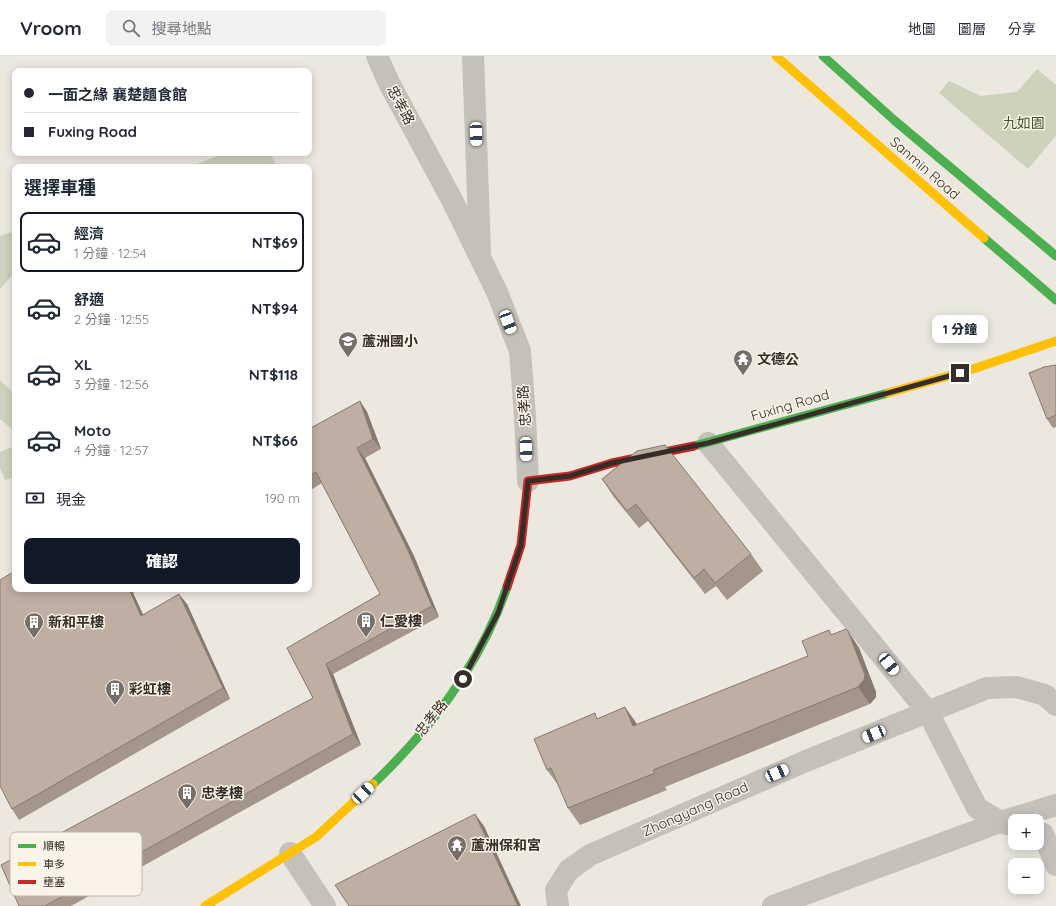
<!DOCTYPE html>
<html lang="zh-TW">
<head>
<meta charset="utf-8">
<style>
  :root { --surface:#fff; --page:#f2f2f3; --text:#1f2937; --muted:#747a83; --line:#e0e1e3; --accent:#111827 }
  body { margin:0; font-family:Quicksand,"Noto Sans TC",sans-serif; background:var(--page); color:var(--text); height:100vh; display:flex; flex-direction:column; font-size:15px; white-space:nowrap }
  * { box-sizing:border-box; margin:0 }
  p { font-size:13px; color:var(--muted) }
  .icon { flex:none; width:22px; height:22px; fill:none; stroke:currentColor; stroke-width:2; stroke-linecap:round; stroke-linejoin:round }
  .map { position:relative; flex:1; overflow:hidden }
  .panel { position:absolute; left:12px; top:108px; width:300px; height:428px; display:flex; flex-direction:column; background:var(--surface); border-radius:8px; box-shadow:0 2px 10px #0003 }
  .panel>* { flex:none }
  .top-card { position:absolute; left:12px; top:12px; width:300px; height:88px; border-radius:8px; box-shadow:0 2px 10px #0003; display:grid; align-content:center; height:88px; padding:0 12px; background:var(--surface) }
  .buttons { position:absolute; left:1008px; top:758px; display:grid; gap:8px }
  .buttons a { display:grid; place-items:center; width:36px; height:36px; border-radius:8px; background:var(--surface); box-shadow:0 2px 10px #0003; font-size:20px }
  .end { position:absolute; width:18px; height:18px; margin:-9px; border:5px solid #362d28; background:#fff; box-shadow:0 0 0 2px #fff }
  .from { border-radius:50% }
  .bubble { position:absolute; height:28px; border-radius:8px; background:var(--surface); box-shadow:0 2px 10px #0003; font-size:13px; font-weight:800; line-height:28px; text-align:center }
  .car { position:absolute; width:12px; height:24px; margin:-12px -6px; border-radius:5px; box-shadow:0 0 3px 1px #0007; background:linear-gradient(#fff 24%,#345 0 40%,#fff 0 76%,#345 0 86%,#fff 0) }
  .top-card b { display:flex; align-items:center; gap:14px; height:38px; font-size:15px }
  .top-card b+b { border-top:1px solid var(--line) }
  .top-card i { width:10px; height:10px; background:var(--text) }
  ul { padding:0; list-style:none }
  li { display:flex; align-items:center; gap:12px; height:60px; margin:0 8px 6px; padding:0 4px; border:2px solid transparent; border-radius:8px }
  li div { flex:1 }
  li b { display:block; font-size:15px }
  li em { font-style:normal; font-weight:800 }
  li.current { border-color:var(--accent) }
  li>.icon { width:36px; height:36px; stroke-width:1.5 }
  h2 { padding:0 12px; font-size:18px; line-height:48px }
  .pay { display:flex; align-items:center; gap:10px; height:44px; padding:0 12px; font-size:15px }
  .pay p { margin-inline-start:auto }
  .action { display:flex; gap:8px; margin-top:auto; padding:8px 12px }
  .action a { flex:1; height:46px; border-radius:8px; background:var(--accent); color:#fff; font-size:16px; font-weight:800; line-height:46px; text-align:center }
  header { display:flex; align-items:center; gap:24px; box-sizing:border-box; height:56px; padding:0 20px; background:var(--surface); border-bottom:1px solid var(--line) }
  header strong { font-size:19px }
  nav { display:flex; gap:22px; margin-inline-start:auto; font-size:14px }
  .search { width:280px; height:36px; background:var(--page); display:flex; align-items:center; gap:10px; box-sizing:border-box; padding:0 14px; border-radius:8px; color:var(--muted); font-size:15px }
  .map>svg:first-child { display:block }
  .green { fill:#ccd2bb }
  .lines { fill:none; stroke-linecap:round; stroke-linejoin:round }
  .street { stroke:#c5c0ba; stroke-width:22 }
  .fast { stroke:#4caf50; stroke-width:9 }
  .slow { stroke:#ffc107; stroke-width:9 }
  .jam { stroke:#c62828; stroke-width:9 }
  .wall { fill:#a4968b }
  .shaded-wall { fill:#867a71 }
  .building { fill:#bfaea2; stroke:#867a71 }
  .route { stroke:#362d28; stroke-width:5 }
  .labels { text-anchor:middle; stroke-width:3; stroke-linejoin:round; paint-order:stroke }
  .street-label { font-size:14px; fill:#362d28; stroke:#f9f3e8 }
  .park-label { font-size:14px; fill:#42542c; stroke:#f9f3e8 }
  .poi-label { font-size:14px; font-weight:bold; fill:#362d28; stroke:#f9f3e8; text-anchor:start }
  .key { fill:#f9f3e8; stroke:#beb8ae; stroke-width:1 }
  .key-label { font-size:11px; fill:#362d28 }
</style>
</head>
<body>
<header>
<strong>Vroom</strong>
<div class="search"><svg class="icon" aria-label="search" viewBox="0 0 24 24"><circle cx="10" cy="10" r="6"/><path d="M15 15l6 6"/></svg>搜尋地點</div>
<nav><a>地圖</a><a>圖層</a><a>分享</a></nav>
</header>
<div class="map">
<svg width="1056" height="850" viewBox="0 0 1056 850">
  <rect width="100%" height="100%" fill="#ece8e0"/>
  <path class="green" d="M1037 13 1056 29V80L1028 113 939 37 949 25 981 40 1017 36Z
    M226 97H270L277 111H188Z
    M15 175V216L0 233V180Z
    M0 324 15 339V376L0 363Z
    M15 390V421L5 424 0 412V396Z"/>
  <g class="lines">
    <path class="street" d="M377 0 389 27 451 142 497 236 520 295 525 361 528 425
      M473 0 480 195
      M708 387 928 656 977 752 1000 766 1015 770
      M1037 776 1043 778 1056 809
      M290 797 325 850
      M558 850 556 834 569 814 590 799 806 705 987 632 1017 631 1045 639 1056 649
      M773 850 1000 766 1056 749"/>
    <path class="fast" d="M823 0 894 64 1056 200
      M984 182 1056 244
      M694 390 888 337
      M373 728C430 674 481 607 507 531"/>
    <path class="slow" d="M776 0 984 182
      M888 337 973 313 1056 285
      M205 850 316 781 373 728"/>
    <path class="jam" d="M507 531 521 489 528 425 570 420 612 407 694 390"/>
  </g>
  <path class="wall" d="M1056 309V371L1053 372 1047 363Z
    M360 345 367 356 381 393 365 402 414 500 439 561 333 618 361 689 71 850H19L313 642 287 592 380 538 322 427 309 435V373Z
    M602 423 751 498 763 515 727 544 716 530 705 538 648 465 639 472 613 440Z
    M15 533H140L133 537 143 559 187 548 230 643 19 764 12 753Z
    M848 575 859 592 876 636V641L870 648 665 731 667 734 580 769 568 752 559 730 547 714 598 662 637 669 808 600 832 578Z"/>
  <path class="shaded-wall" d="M360 345 367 356 381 393 373 383Z
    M357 392 365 402 414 500 439 561 432 550Z
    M129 533H130L133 537 149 571 141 560Z
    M179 538 187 548 230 643 223 632Z
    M848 575 859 592 876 636V641L870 648 858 631Z
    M326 608 333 618 361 689 353 678Z
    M625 651 637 668 645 687 633 670Z
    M475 758 484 770 521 850H518Z"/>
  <path class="building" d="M1056 309V359L1047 363 1029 317 1044 311Z
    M360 345 373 383 357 392 406 490 432 550 326 608 353 678 45 850H19L1 809 313 642 287 592 380 538 316 416 309 420V373Z
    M665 389 751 498 715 527 704 513 694 522 636 448 627 455 602 423 637 395Z
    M15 515V533H129L141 560 179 538 223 632 12 753 0 730V524Z
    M846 573 848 575 865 619 864 624 858 631 653 714 655 717 568 752 551 712 547 714 534 683 595 657 597 663 625 651 633 670 808 600 802 585 829 574 831 579Z
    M475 758 518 850H349L335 829Z"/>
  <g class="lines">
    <path class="route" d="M463 623 498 557 521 489 528 425 570 420 612 407 708 387 960 317"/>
  </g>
  <defs>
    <g id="school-pin" transform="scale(1)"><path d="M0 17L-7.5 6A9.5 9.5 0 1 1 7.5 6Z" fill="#766e68" stroke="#f9f3e8"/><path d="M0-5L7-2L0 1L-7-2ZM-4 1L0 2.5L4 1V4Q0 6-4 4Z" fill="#fff"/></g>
    <g id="temple-pin" transform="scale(1)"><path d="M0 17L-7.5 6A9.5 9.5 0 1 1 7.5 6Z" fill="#766e68" stroke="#f9f3e8"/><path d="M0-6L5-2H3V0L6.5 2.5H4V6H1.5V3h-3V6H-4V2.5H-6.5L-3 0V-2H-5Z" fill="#fff"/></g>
    <g id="building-pin" transform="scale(1)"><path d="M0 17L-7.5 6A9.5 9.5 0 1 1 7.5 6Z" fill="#766e68" stroke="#f9f3e8"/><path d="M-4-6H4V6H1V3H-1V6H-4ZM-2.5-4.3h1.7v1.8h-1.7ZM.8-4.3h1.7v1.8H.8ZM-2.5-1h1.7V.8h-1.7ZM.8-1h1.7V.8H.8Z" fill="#fff"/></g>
  </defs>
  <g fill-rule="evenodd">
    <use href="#school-pin" x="348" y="285"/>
    <use href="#temple-pin" x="743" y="303"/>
    <use href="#building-pin" x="366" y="565"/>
    <use href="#building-pin" x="34" y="566"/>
    <use href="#building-pin" x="115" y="633"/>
    <use href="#building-pin" x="187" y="737"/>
    <use href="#temple-pin" x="457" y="789"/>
  </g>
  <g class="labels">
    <g class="street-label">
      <text transform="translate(401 49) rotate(62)" y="5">忠孝路</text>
      <text transform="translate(925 112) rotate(41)" y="5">Sanmin Road</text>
      <text transform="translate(790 349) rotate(-16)" y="5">Fuxing Road</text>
      <text transform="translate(524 350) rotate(-94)" y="5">忠孝路</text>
      <text transform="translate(431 662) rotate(-51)" y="5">忠孝路</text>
      <text transform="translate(695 753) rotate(-24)" y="5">Zhongyang Road</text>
    </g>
    <g class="park-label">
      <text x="1024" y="72">九如園</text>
    </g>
    <g class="poi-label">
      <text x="362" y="290">蘆洲國小</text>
      <text x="757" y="308">文德公</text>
      <text x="380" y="570">仁愛樓</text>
      <text x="48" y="571">新和平樓</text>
      <text x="129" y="638">彩虹樓</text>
      <text x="201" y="742">忠孝樓</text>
      <text x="471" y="794">蘆洲保和宮</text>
    </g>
  </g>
  <rect x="10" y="776" width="132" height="64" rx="6" class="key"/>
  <rect x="18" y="788" width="18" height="4" fill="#4caf50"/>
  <rect x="18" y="806" width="18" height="4" fill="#ffc107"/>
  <rect x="18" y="824" width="18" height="4" fill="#c62828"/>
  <g class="key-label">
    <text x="43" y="794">順暢</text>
    <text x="43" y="812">車多</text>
    <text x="43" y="830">壅塞</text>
  </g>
</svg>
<div class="buttons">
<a>+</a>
<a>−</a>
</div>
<i class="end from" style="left:463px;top:623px"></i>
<i class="end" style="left:960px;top:317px"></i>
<div class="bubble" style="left:932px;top:259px;width:56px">1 分鐘</div>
<i class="car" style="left:476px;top:78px;rotate:178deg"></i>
<i class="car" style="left:508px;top:266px;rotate:159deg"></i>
<i class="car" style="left:526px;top:393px;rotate:178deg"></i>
<i class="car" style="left:889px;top:608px;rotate:141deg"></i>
<i class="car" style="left:874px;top:678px;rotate:248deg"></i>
<i class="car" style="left:777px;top:717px;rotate:66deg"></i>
<i class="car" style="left:363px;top:737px;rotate:47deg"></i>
<div class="top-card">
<b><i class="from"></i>一面之緣 襄楚麵食館</b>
<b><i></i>Fuxing Road</b>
</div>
<section class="panel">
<h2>選擇車種</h2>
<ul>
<li class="current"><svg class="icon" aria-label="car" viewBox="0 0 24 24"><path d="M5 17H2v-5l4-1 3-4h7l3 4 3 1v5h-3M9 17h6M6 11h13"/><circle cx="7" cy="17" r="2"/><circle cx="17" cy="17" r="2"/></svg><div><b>經濟</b><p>1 分鐘 · 12:54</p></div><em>NT$69</em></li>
<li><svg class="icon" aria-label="car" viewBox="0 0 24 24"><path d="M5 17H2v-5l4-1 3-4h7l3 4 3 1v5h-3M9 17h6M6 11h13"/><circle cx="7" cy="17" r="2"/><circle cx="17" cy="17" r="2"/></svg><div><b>舒適</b><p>2 分鐘 · 12:55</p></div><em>NT$94</em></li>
<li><svg class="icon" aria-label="car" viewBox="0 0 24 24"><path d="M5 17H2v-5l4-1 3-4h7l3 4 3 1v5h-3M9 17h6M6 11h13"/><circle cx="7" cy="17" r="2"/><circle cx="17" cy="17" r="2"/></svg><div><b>XL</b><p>3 分鐘 · 12:56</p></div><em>NT$118</em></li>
<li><svg class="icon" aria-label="car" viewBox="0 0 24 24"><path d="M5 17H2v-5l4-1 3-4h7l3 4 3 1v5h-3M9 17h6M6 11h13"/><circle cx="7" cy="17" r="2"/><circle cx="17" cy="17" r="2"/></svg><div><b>Moto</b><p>4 分鐘 · 12:57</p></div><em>NT$66</em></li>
</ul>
<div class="pay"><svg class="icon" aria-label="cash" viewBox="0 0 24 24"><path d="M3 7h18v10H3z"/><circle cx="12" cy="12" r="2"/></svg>現金<p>190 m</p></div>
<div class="action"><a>確認</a></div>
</section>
</div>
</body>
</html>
